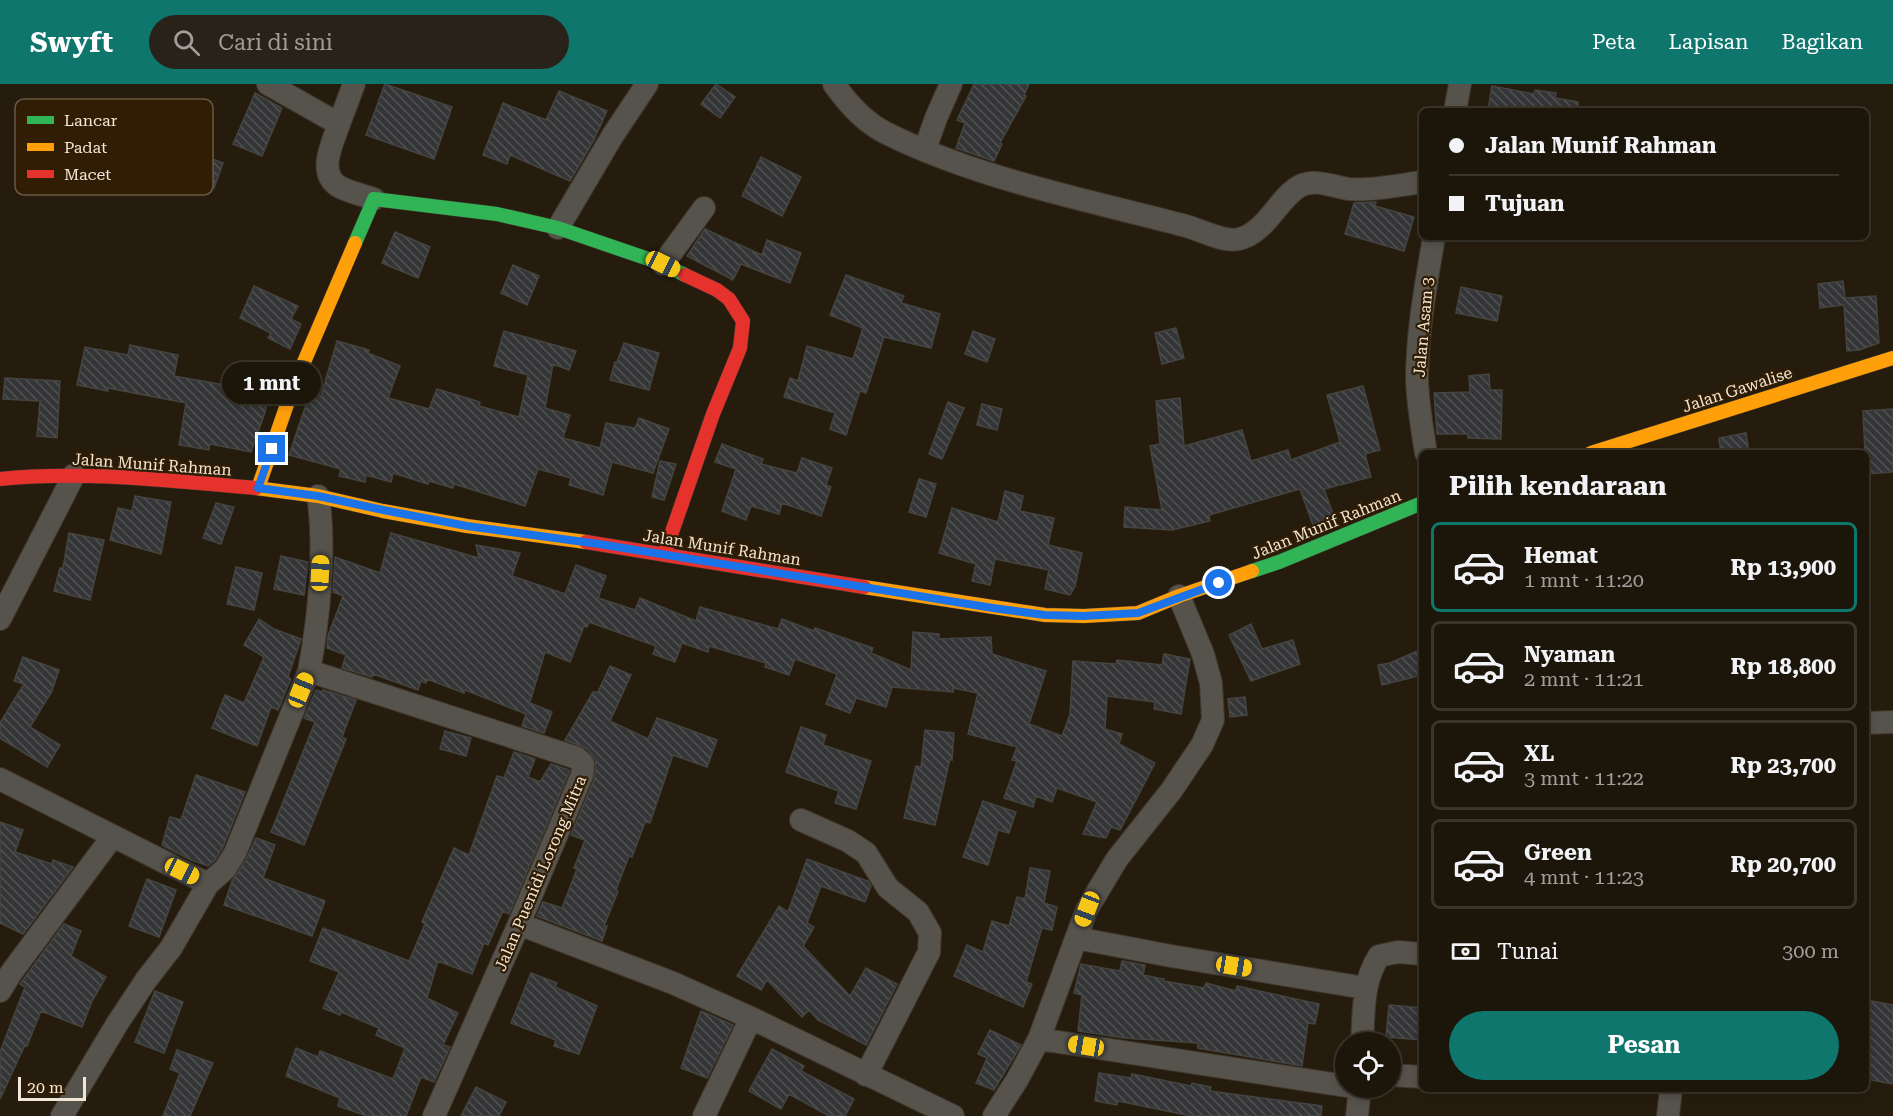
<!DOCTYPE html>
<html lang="id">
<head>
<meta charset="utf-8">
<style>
  :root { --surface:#1c150a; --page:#292218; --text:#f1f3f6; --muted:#a09f9c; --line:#3a342b; --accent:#0f766e }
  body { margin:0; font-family:"Roboto Serif",serif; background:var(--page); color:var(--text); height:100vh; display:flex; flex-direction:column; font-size:22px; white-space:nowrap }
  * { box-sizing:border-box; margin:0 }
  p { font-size:20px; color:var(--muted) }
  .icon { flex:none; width:33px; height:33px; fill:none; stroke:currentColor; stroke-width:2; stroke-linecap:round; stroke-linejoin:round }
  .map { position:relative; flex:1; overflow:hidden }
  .panel { position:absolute; left:1419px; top:366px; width:450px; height:642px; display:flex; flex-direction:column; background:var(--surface); border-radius:9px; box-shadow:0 3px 9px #0003,0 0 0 2px var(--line) }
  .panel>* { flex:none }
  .guide { position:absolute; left:1419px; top:24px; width:450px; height:132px; border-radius:9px; box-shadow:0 3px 9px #0003,0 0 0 2px var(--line); display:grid; align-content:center; height:132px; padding:0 30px; background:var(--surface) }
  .tools { position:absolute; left:1335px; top:948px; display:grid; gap:12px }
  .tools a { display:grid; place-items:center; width:66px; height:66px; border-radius:50%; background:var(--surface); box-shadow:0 3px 9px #0003,0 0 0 2px var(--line); font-size:30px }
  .scale { position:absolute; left:18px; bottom:15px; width:68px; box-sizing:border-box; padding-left:6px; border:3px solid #f3e6d7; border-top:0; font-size:16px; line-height:21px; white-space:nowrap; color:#f3e6d7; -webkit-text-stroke:4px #301d03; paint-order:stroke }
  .end { position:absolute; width:27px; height:27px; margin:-14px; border:8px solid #1a73e8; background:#fff; box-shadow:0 0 0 3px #fff }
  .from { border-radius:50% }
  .bubble { position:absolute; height:42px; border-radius:21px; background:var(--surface); box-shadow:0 3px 9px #0003,0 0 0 2px var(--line); font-size:20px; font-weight:700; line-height:42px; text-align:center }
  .car { position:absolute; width:18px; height:36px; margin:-18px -9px; border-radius:8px; box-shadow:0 0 4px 2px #0007; background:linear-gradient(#f5c518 24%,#345 0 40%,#f5c518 0 76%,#345 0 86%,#f5c518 0) }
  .guide b { display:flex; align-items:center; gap:21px; height:57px; font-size:22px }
  .guide b+b { border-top:2px solid var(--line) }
  .guide i { width:15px; height:15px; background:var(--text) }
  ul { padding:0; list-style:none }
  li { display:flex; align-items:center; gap:18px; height:90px; margin:0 12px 9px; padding:0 18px; border:3px solid var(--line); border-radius:9px }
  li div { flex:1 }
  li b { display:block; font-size:22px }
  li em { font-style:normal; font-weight:700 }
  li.selected { border-color:var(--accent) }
  li>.icon { width:54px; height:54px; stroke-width:1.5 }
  h2 { padding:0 30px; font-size:27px; line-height:72px }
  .pay { display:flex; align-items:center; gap:15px; height:66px; padding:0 30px; font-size:22px }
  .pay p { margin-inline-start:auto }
  .action { display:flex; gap:12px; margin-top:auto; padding:12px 30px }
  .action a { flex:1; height:69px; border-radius:36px; background:var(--accent); color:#fff; font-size:24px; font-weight:700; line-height:69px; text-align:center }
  header { display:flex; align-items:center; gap:36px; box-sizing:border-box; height:84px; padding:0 30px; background:var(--accent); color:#fff }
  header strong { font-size:28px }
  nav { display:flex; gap:33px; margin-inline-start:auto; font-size:21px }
  .search { width:420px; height:54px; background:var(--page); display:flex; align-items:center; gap:15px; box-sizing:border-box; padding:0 21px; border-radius:33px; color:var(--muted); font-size:22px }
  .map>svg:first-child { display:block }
  .building { fill:url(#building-back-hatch); stroke:#444441; stroke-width:1.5 }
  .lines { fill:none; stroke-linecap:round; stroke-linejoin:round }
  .street-casing { stroke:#40372c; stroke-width:24 }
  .fast-casing { stroke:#40372c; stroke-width:15 }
  .slow-casing { stroke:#40372c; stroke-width:15 }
  .jam-casing { stroke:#40372c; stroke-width:15 }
  .street { stroke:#56524c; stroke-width:22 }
  .fast { stroke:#30b455; stroke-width:14 }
  .slow { stroke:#ff9f0a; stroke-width:14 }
  .jam { stroke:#e5322d; stroke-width:14 }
  .route { stroke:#1a73e8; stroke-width:8 }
  .labels { text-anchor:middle; stroke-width:4.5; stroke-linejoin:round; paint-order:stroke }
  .street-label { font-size:16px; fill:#f3e6d7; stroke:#301d03 }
  .key { fill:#301d03; stroke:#6a5943; stroke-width:1.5 }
  .key-label { font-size:16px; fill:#f3e6d7 }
</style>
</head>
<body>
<header>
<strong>Swyft</strong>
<div class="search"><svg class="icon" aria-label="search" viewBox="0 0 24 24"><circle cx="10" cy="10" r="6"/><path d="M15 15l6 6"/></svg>Cari di sini</div>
<nav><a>Peta</a><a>Lapisan</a><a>Bagikan</a></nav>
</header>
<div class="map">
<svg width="1893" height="1032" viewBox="0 0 1893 1032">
  <defs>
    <pattern id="building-back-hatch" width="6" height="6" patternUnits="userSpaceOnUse" patternTransform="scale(1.5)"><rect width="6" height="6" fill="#343537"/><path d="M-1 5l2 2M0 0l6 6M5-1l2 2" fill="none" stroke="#525253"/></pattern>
  </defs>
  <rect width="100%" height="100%" fill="#261c0e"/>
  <path class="building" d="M385 0 452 23 434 75 366 51Z
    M716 0 735 13 720 34 701 20Z
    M974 0H1029L1024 11 1026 12 1000 59 1002 60 994 77 956 64 965 39 957 36Z
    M1492 2 1534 10 1535 6 1556 9 1555 14 1578 18V27H1488Z
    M559 7 607 27 594 56 570 97 510 71 507 80 483 71 503 19 546 36Z
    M255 9 282 24 262 72 233 60Z
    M196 69 223 79 214 104 187 94Z
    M761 73 801 93 782 132 742 112Z
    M1376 118 1375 122 1414 133 1404 167 1345 150 1354 119Z
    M705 145 762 171 767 156 801 169 790 199 741 180 733 196 687 172Z
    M395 148 430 163 418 194 382 179Z
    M513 181 539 192 527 221 501 209Z
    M846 191 904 212 901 219 940 230 931 264 884 253 866 309 860 307 846 351 830 345 835 329 784 313 790 294 798 297 807 262 853 275 863 244 830 231Z
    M1843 197 1845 214 1876 212 1879 259 1859 266 1847 267 1844 221 1820 224 1818 200Z
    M254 202 298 222 291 235 301 240 290 265 268 254 271 249 240 234Z
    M1461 203 1502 212 1497 237 1456 229Z
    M1176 244 1184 274 1162 280 1155 249Z
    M504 247 576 267 569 286 553 280 545 324 570 331 563 354 600 364 606 339 635 344 639 334 669 345 653 389 612 378 603 411 569 401 571 394 538 385 525 422 454 400 453 404 429 397 428 400 393 389 391 398 366 391 365 398 339 392 341 385 289 371 310 309 321 312 337 257 369 266 368 269 400 282 388 314 429 325 437 305 480 318 479 322 519 333 528 291 494 282Z
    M973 247 995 255 987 278 965 270Z
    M624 259 659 269 649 306 610 296 615 278H617Z
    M130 261 178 271 174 292 230 302 232 292 271 300 265 328 251 368 210 360 209 366 179 361 186 319 108 304V307L77 301 85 263 128 271Z
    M1489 290 1490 306H1502L1501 355 1468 354V350H1437L1434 309 1470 308 1469 292Z
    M5 294 60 297 57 354 37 352 40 317 3 315Z
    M1363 302 1380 366 1365 370 1371 393 1324 405 1334 433 1313 441 1300 405 1209 431 1210 437 1172 446 1124 443 1125 423 1162 426 1150 362 1160 360 1156 317 1180 314 1184 362 1242 346 1251 377 1288 366 1291 376 1340 358 1327 311Z
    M948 318 964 324 942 375 929 370Z
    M982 320 1002 325 997 346 977 341Z
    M1893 325V388L1866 390 1863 327Z
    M1746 349 1749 369H1721L1719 354Z
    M722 360 763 375 761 380 797 389 802 374 832 384 826 401 831 403 821 432 782 419 779 430 751 422 746 436 722 427 736 385 715 378Z
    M660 377 676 380 664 416 652 413Z
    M919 395 936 400 926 433 909 428Z
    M1005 407 1023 412 1020 427 1054 434 1048 461 1082 469 1075 502 1070 511 1045 505 1049 486 995 475 990 501 972 497 976 480 939 469 952 424 998 438Z
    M135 412 171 418 161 470 110 456 118 424 132 427Z
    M216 419 234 423 221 460 203 454Z
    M69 449 104 456 90 516 54 507 60 484H63Z
    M391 449 479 474 476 461 520 469 512 492 565 510 576 481 606 492 598 514 635 526 640 514 696 537 700 523 778 545 782 535 814 547 815 544 873 564 871 569 911 586 913 548 939 550V555L991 553 992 570 1046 587 1029 640 1062 652 1070 630 1073 577 1116 580 1117 576 1162 581 1164 570 1190 575 1181 630 1154 625 1155 618 1107 612 1105 645 1122 650 1119 660 1155 679 1120 746 1111 743 1106 754 1083 750 1097 718 1057 704 1052 718 1036 712 1033 723 1004 714 1017 677 1012 676 1017 663 968 650 978 609 953 604V608L892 603 886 623 856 614 850 629 826 620 837 590 795 575 789 591 765 583 766 579 709 562 708 568 682 559 675 578 653 570 656 562 589 538 587 543 584 542 570 578 545 568 529 621 530 619 552 628 544 649 522 642 526 630 465 606 464 609 427 595 426 599 421 597 418 606 373 590 372 593 342 584 346 571 327 564 328 552 343 512 333 508 335 473 380 489Z
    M281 472 308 478 304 511 274 505Z
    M236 483 262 489 254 526 227 520Z
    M259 535 274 545 301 555 288 593 291 595 278 626 271 623 257 662 212 644 225 611 244 619 264 573 244 561Z
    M1251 540 1262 565 1293 556 1300 580 1251 597 1229 551Z
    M1422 565V591L1382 601 1378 581 1390 579Z
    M23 573 59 586 52 607 30 643 60 661 47 683 0 654V639L24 600 14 597Z
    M610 582 631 591 610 637 648 655 657 634 717 656 707 683 673 671 650 739 645 738 632 773 629 772 616 806 618 807 604 842H607L602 857 537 832 543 818 562 824 577 785 574 784 585 756 571 751 594 696 596 676 586 664 565 656 593 608H598Z
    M316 606 322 608 323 606 356 616 342 653 346 655 304 761 271 748 315 638 304 634Z
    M1245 613 1247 631 1230 633 1228 615Z
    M801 643 826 651 823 661 871 677 856 725 835 719 839 707 786 688Z
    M925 646 954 649 952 676 950 675 935 741 904 734 916 682 921 683Z
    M445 647 471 654 466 672 440 665Z
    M514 668 535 675 528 693 540 698 551 680 569 686V688L509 830 503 827 488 861 484 859 472 890 438 877 427 914 458 929 443 961 450 963 434 998 421 993 406 1032H367L338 1022 340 1014 286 992 296 964 318 973 320 967 393 995 405 964 376 951 379 944 341 928 340 931 323 924 339 888 310 877 323 844 409 877 425 840 422 838 454 764 469 771 497 692 504 694Z
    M196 691 245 708 223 763 215 776 208 782 191 776 162 761 170 733 181 736Z
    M983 717 1016 728 1009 749 998 746 988 781 963 773Z
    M0 738 23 746 15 768 52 780 53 776 73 783 23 850 0 839Z
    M256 754 275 761 263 794 325 817 312 852 224 821 232 797 246 776Z
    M807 775 868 797 871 802 865 818 821 802 807 839 814 843 803 862 850 912 866 884 897 900 866 961 818 936 809 926 802 933 767 896 761 906 737 892 779 822 788 828Z
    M1030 784 1050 787 1044 819 1057 823 1052 846 1042 844 1026 898 1032 900 1023 923 954 892 967 861 983 868 992 837 1009 842 1017 813 1025 815Z
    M147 795 176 806 159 853 129 842Z
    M64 840 81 847 71 872 106 893 92 917 82 943 41 927 27 962 25 961 0 1015V968L25 903 20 900Z
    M1122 877 1145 881 1143 891 1164 895V897L1204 904 1206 899 1236 907 1237 902 1319 920 1315 940 1308 939 1302 982 1198 964V959L1125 954 1078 947 1082 911 1074 909 1081 880 1120 887Z
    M531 889 557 899 555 903 597 922 579 970 554 962 556 956 511 939Z
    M155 907 183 918 164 969 135 958Z
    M1866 916 1893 921V1000L1866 995Z
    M1389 921 1422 924V956L1386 953Z
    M701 927 733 941 707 994 681 984Z
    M990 946 1021 961 994 1006 976 999 987 974 978 970Z
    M772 965 804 982 801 987 854 1015 845 1032H829L789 1010 781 1025 749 1007Z
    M177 966 213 979 190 1032H163L180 989 170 985Z
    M1099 989 1131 994 1132 990 1191 1002 1192 999 1211 1003 1210 1007 1322 1022 1321 1032H1191L1118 1017 1117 1021 1095 1017Z
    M476 1003 506 1018 499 1032H461Z"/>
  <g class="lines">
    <g class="street-casing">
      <path id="street" d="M268 0 339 40C333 58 317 88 338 102 348 108 363 111 374 115
        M834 0C848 20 864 38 886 49 978 95 1088 116 1186 142 1201 146 1224 159 1239 155 1266 149 1279 113 1300 102 1315 94 1334 103 1349 105 1372 107 1399 101 1422 98
        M1455 27 1460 0
        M339 40 354 0
        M925 65 936 34 951 0
        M558 144 613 51 647 0
        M663 180 704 124
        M1426 369C1422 345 1418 320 1417 296 1417 248 1426 200 1434 153
        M0 535 74 391
        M309 587 577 674 583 680 582 691 519 840 434 1032
        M1866 639 1893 638
        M0 695 208 800 225 785 235 769 309 587C319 534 326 465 318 412
        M801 736 848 757 866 769 888 804 918 828 930 849 929 868 866 991
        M519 840 673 899 751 934 953 1032
        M1076 854 1171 872 1365 904
        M0 907 11 889 113 752
        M1039 955 1346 1002
        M1362 958C1364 929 1362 898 1379 872L1398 868 1422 870
        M1390 991 1422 993
        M62 1032 117 940 146 896 171 864 208 800
        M704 1032 751 934
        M994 1032 1017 996 1039 955 1087 825 1117 775 1171 707 1202 661 1213 636 1211 599 1203 570 1179 512
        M1357 1032 1360 1004
        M1668 1032 1671 1005"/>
    </g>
    <g class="fast-casing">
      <path id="fast" d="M355 159 374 115 497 130 558 144 663 180 685 191
        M1252 487 1279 478 1422 419"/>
    </g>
    <g class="slow-casing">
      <path id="slow" d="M1591 369 1893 274
        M256 404 318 412 383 427 467 442 586 458
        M258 404 292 306 355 159
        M864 503 1045 531 1084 532 1138 529 1179 512 1252 487"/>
    </g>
    <g class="jam-casing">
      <path id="jam" d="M0 395C85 386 171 397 256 404
        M586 458 864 503
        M664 471 713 330 740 264 743 237 729 215 717 206 685 191"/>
    </g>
    <use href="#street" class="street"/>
    <use href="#fast" class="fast"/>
    <use href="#slow" class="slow"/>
    <use href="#jam" class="jam"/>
  </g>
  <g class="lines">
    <path class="route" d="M272 365 258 404 318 412 383 426 467 442 599 460 993 524 1045 531 1084 532 1138 529 1219 499"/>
  </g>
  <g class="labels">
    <g class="street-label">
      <text transform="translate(1423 243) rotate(-85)" y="6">Jalan Asam 3</text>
      <text transform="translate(1737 305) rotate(-18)" y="6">Jalan Gawalise</text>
      <text transform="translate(152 380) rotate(4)" y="6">Jalan Munif Rahman</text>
      <text transform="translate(1326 440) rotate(-22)" y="6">Jalan Munif Rahman</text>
      <text transform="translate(722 463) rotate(9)" y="6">Jalan Munif Rahman</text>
      <text transform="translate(540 789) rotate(-67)" y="6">Jalan Puenidi Lorong Mitra</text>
    </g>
  </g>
  <rect x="15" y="15" width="198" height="96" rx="9" class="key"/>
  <rect x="27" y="32" width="27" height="8" fill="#30b455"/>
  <rect x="27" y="59" width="27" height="8" fill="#ff9f0a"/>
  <rect x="27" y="86" width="27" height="8" fill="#e5322d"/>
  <g class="key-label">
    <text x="64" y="42">Lancar</text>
    <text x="64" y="69">Padat</text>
    <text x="64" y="96">Macet</text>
  </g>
</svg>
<div class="tools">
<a><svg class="icon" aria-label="locate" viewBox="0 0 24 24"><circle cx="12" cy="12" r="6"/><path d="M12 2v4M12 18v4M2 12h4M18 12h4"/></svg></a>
</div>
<div class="scale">20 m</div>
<i class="end from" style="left:1219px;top:499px"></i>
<i class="end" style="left:272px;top:365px"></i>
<div class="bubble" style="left:222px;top:278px;width:99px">1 mnt</div>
<i class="car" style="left:663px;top:180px;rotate:116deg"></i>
<i class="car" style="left:320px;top:489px;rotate:3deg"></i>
<i class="car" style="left:301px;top:606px;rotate:22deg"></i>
<i class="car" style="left:182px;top:787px;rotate:116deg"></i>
<i class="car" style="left:1087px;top:825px;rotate:201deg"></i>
<i class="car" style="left:1234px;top:882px;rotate:99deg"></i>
<i class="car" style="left:1086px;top:962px;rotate:279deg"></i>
<div class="guide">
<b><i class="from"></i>Jalan Munif Rahman</b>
<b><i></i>Tujuan</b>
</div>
<section class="panel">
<h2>Pilih kendaraan</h2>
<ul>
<li class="selected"><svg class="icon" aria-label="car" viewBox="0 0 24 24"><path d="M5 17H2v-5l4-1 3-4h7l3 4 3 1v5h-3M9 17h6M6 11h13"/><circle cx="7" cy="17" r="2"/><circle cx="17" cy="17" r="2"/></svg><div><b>Hemat</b><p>1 mnt · 11:20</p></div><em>Rp 13,900</em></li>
<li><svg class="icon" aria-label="car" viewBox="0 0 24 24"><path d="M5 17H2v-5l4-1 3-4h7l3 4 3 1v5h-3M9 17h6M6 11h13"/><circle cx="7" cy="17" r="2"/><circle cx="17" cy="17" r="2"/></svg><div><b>Nyaman</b><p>2 mnt · 11:21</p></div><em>Rp 18,800</em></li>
<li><svg class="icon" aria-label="car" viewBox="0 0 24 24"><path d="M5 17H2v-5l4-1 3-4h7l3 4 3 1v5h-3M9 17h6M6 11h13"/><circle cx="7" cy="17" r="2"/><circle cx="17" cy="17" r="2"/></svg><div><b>XL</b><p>3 mnt · 11:22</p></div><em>Rp 23,700</em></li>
<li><svg class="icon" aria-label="car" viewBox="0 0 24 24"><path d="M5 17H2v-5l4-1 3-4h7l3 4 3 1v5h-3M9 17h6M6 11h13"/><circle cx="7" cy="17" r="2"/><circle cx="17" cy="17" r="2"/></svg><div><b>Green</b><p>4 mnt · 11:23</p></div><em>Rp 20,700</em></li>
</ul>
<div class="pay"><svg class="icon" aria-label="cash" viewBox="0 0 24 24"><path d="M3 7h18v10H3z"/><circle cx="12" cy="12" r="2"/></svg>Tunai<p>300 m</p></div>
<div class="action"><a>Pesan</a></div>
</section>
</div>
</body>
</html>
